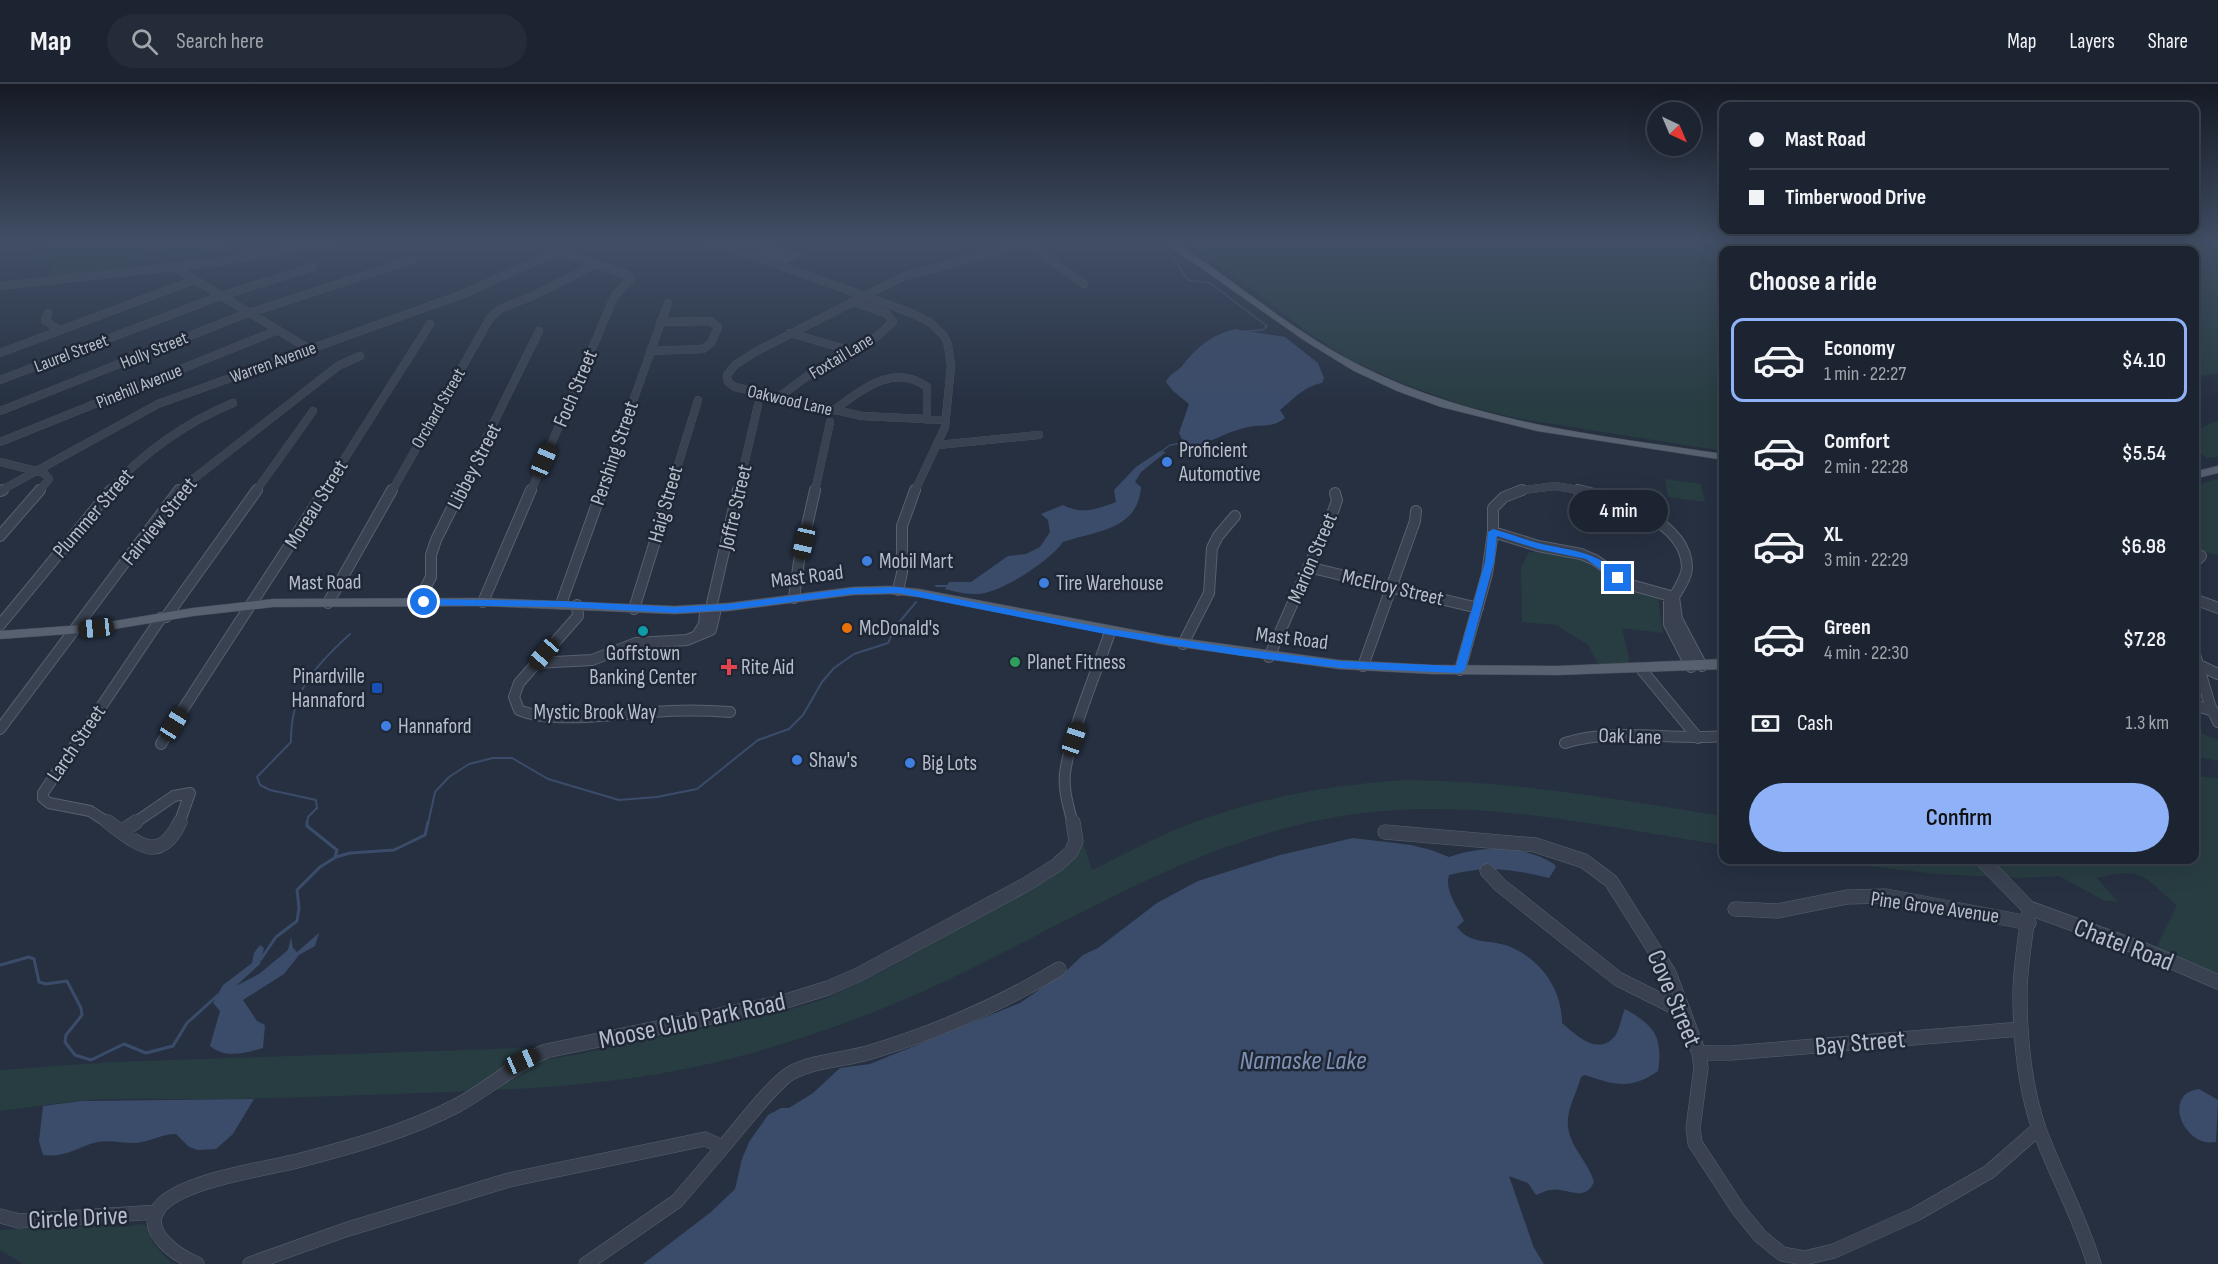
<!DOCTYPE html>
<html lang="en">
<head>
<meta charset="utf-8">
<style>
  :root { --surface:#1c2431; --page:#252c39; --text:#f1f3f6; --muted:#a0a4ab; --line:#3a414d; --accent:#8eb1f8 }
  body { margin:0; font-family:"Sofia Sans Condensed",sans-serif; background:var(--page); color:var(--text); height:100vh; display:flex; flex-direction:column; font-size:22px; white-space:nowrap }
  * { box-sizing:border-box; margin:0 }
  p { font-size:20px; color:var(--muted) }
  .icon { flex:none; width:33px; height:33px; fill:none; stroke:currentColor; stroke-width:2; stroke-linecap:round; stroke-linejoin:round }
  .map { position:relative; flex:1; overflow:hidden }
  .details { position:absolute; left:1719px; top:162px; width:480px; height:618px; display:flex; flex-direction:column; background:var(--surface); border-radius:12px; box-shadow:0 6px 24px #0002,0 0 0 2px var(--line) }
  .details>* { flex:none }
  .guide { position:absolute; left:1719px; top:18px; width:480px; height:132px; border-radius:12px; box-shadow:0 6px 24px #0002,0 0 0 2px var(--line); display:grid; align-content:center; height:132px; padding:0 30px; background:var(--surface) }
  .needle { width:39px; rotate:136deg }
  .fabs { position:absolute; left:1647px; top:18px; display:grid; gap:12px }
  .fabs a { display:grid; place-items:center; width:54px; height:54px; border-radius:50%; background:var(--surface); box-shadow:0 6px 24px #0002,0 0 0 2px var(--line); font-size:30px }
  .end { position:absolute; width:27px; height:27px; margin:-14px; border:8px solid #1a73e8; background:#fff; box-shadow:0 0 0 3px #fff }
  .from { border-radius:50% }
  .bubble { position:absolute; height:42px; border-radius:21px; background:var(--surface); box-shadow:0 6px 24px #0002,0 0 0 2px var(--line); font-size:20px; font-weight:600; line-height:42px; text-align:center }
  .car { position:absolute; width:18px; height:36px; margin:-18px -9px; border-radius:8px; box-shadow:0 0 4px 2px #0007; background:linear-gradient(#222 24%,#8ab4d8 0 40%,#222 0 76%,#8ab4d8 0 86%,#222 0) }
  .guide b { display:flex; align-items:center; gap:21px; height:57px; font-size:22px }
  .guide b+b { border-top:2px solid var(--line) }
  .guide i { width:15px; height:15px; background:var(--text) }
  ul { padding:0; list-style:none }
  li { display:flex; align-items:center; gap:18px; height:84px; margin:0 12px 9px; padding:0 18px; border:3px solid transparent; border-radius:12px }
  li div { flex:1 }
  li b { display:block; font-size:22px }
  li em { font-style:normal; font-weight:600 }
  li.on { border-color:var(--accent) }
  li>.icon { width:54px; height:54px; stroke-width:1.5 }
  h2 { padding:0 30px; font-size:27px; line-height:72px }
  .pay { display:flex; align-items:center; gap:15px; height:66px; padding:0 30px; font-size:22px }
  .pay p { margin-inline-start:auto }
  .button { display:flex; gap:12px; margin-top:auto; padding:12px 30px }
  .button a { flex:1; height:69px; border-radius:36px; background:var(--accent); color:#111; font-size:24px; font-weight:600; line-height:69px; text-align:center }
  header { display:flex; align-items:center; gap:36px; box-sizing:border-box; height:84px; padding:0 30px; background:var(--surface); border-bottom:2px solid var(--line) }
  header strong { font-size:28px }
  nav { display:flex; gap:33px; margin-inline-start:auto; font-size:21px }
  .search { width:420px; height:54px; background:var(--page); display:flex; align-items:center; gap:15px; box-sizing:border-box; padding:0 21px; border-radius:33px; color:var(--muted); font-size:22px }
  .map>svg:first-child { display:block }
  .green { fill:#283d42 }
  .water { fill:#3b4c6a }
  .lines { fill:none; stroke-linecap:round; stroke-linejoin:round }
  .stream-far2 { stroke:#3b4c6a; stroke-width:1.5 }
  .stream-far1 { stroke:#3b4c6a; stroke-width:2 }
  .stream { stroke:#3b4c6a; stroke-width:3 }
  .minor-far2-casing { stroke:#58606e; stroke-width:8 }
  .minor-far1-casing { stroke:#58606e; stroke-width:12 }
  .minor-casing { stroke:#58606e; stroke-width:15 }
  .major-casing { stroke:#434b5a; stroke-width:1 }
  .minor-far2 { stroke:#3a4251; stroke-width:8 }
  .minor-far1 { stroke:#3a4251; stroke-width:10 }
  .minor { stroke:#3a4251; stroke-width:14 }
  .major { fill:#586170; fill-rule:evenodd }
  .route { fill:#1a73e8 }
  .shop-dot { fill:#3f7fe0; stroke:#1f2736; stroke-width:2 }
  .food-dot { fill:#e8710a; stroke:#1f2736; stroke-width:2 }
  .culture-dot { fill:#0f9aa8; stroke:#1f2736; stroke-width:2 }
  .leisure-dot { fill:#2e9e5b; stroke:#1f2736; stroke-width:2 }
  .health-dot { fill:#e0444e; stroke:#1f2736; stroke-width:2 }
  .transit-dot { fill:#1a4fb4; stroke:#1f2736; stroke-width:2 }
  .labels { text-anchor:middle; stroke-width:5; stroke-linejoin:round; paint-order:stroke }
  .far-street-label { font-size:18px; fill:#b6bdcb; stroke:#1f2736 }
  .street-label { font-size:21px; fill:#b6bdcb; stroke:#1f2736 }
  .poi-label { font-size:21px; fill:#b6bdcb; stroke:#1f2736; text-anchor:start }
  .near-street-label { font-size:26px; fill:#b6bdcb; stroke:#1f2736 }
  .near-water-label { font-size:27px; font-style:italic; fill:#7e91b2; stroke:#1f2736 }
</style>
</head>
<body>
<header>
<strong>Map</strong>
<div class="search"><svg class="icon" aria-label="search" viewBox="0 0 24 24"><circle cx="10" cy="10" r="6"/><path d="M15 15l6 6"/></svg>Search here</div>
<nav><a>Map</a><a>Layers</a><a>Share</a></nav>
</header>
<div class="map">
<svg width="2218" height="1180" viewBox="0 0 2218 1180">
  <rect width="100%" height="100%" fill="#263041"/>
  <path class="green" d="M55 156H246C224 167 197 176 172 177L173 174 160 170 158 168 133 178 130 184 48 194 53 178 42 180 27 173Z
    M1179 156H2218V290L2200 292 2204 295 2195 293 2194 166H1724L1723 367 1521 335 1465 322 1407 301 1349 275 1306 247 1243 198Z
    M2218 337V373L2207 374C2185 359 2195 342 2218 337Z
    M1665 395 1701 400 1705 418 1668 413Z
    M2218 395V471L2199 467 2195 469V401Z
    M1529 468 1575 470 1621 502 1658 514 1663 549 1622 544 1630 580 1599 581 1587 560 1556 541 1522 538 1521 483Z
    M2195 646 2218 656V677L2195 672Z
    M2195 692 2218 694V894L2155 866 2177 821C2143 793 2143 782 2097 794L2118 818 2103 816 2059 792 2019 794 1935 790 1819 776H2194Z
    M1408 696C1515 697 1619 716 1723 732V761C1598 742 1469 711 1342 732 1205 754 1087 828 964 888 881 929 794 960 704 981 610 1002 515 1006 419 1009 357 1011 294 1014 232 1015 182 1016 130 1013 80 1017 53 1019 27 1024 0 1027V986L113 978 525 964 550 975 579 970 782 928 825 915 876 891 1049 795 1074 775 1081 753 1092 786C1125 770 1158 752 1192 739 1262 713 1334 700 1408 696Z
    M142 1140 150 1144 152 1158 171 1179 175 1180H23L0 1166V1146L86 1141 124 1143Z"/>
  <path class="water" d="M754 158 805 170 787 179 763 172 748 164Z
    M1235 245 1285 253 1318 279 1324 294 1322 299C1303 303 1295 314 1280 326L1285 334C1273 344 1263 340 1249 343 1225 347 1211 361 1185 362L1179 349 1189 320 1173 307 1166 298C1170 289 1176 289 1182 282 1197 263 1211 251 1235 245Z
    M1160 367 1166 368 1141 388 1135 398 1141 403C1138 447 1094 447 1063 458 1050 477 1001 509 977 510 966 510 955 508 945 505L949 498H971L1008 472 1026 470 1040 463 1050 448 1048 436 1041 430 1063 421C1082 431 1097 425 1116 418L1114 406 1136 383Z
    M1353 754 1411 761 1431 766 1449 773C1483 761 1523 761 1554 780L1556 783 1549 794C1513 785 1486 781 1449 791 1444 806 1458 824 1464 837L1457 843C1470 861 1489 855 1508 862 1541 875 1562 905 1562 939 1576 951 1598 973 1615 952 1620 945 1621 933 1625 925 1655 942 1663 953 1658 987 1631 1006 1614 1001 1585 991L1581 993C1577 1008 1566 1026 1568 1043 1570 1063 1589 1079 1594 1098 1586 1115 1575 1108 1560 1106 1552 1104 1543 1108 1536 1111L1528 1099 1509 1092 1534 1164 1544 1180H643L711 1128 735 1105 742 1075 749 1058 768 1031 781 1024H789L813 1009 840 984 870 980 1020 919 1065 888 1083 871 1098 864 1157 819 1198 797 1280 771Z
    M319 849 315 862 299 871 284 890 243 916 257 937 265 941 263 964C245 969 226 975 210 962L220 927 213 919 223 901 252 879 254 869 260 861 264 864 260 880 236 902 259 890 288 866 291 853 293 864 297 868Z
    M2199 1005 2218 1016 2216 1058C2184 1064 2161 1010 2199 1005Z
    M254 1015 233 1050 216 1065 198 1066 189 1063 176 1050C162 1050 149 1058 135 1059 120 1059 108 1055 93 1059 75 1065 63 1074 43 1071L39 1057 43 1022 82 1017Z"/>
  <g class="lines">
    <path class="stream-far2" d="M1151 156 1173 173 1188 196 1210 199 1267 242 1263 246 1247 247
      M1162 367 1170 361 1184 359"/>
    <path class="stream-far1" d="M936 502H949
      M307 740 308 733 317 724 316 716 270 706 260 701 257 693 291 658C290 608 315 582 350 550
      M428 740 435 708 449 693 469 680 493 674H512L548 695 619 716 657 713 697 705 758 656 789 645 803 631 822 598 834 584 854 570 888 559 896 542 916 518"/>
    <path class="stream" d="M307 738V742L337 766 335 773
      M261 875 276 853 297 837 299 824 297 806 320 783 336 773 350 769 394 766 425 751 428 738
      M0 881 29 873 34 875 39 898 46 900 67 897 81 924 82 931 66 951 65 958 75 971 91 976 124 960 146 969 173 962 187 939 218 911"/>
    <g class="minor-far2-casing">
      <path id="minor-far2" d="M418 156H436
        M708 156 909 228 931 239 944 252 948 261 951 282 945 343 915 407
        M731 165 751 156
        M174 183 309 265
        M0 202 219 178 337 156
        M48 229 45 236 58 246
        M790 249 852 267
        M650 267 703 265 711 259 718 243 711 237 660 238
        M0 269 194 196
        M0 296 215 214 313 183
        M779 313 810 290 876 253 893 238 887 230 852 217
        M834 326C862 306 894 278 927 303V336
        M0 327 240 232 412 176
        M946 336 862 332 735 303 728 298 727 291 735 281 755 268 902 193 1021 161 1032 163 1084 200
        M0 358 278 246
        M938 361 1039 351
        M0 378 44 389 49 395 39 407
        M0 407 158 320 463 210 554 169 562 168 627 191 631 195 615 211 531 407
        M110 407C140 370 189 337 233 319
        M178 407 338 282 360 272
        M256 407 313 327
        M324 407 430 240
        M392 407 490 234 500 225 535 211 596 180
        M460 407 539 247
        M601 407 668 219
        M670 407 698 316
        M738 407 758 321
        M815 407 830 338
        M1517 407 1555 402 1585 407"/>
    </g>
    <g class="minor-far1-casing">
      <path id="minor-far1" d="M1522 406 1504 413 1493 424V448L1538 462 1581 470 1595 476 1631 501 1674 513C1679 504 1687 493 1687 483 1686 437 1615 414 1578 406
        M0 407 3 406
        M0 452 40 406
        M2194 479 2201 472
        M1308 483 1478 524
        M898 506 902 489V442L915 406
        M1669 512V540L1691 583
        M1674 513 1677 535 1702 582
        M794 514 799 477 815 406
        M2194 515 2218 524
        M418 518 431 493V471L436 456 461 406
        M483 518 531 406
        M328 519 392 406
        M561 520 602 406
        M577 521 578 532 519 599 514 613 519 626C550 640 616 630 652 628 678 626 704 626 730 628
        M711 524 738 406
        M634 525 671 406
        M166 533 257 406
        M0 541 111 406
        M697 552 704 540 705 529 711 524
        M1183 560 1209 509 1212 464 1218 452 1235 432
        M2194 567 2210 621 2218 638
        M1269 573 1334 425 1337 416 1335 409
        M536 579 592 576 636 559 687 556 711 546 715 529 711 524
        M1363 582 1415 437 1416 427
        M2201 582 2218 590
        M1460 586 1487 490 1493 448
        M1642 586 1698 654
        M2194 621 2210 626
        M0 645 179 406
        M1565 659C1617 643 1670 657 1724 652
        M161 660C215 574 271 491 325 406
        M110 740 90 727 49 719 43 714V709L161 534
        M133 740 174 712 190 709 179 740
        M1073 740C1069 724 1063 706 1065 689 1071 646 1096 590 1110 548"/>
    </g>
    <g class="minor-casing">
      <path id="minor" d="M108 738C137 759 159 782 180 738
        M121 748 136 738
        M1385 748 1535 761 1584 777 1611 797 1669 889 1699 969 1701 984 1693 1044 1695 1059 1738 1125 1760 1152 1782 1170 1804 1174 1834 1167 1916 1130 1989 1088 2039 1044
        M1982 776 2029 824C2026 852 2020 882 2020 910 2020 954 2025 1004 2039 1045 2056 1091 2080 1133 2094 1180
        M1487 787 1500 801 1618 895 1684 928
        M2029 824 2142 865 2218 898
        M1735 825 1778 827 1847 813 1886 812 2029 839
        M1699 969H1731L2021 945
        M0 1132 19 1137 157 1128
        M197 1180C178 1172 141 1148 159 1124 180 1096 267 1085 301 1076 354 1062 408 1047 456 1022 488 1005 513 981 546 967L783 918 828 904 860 890 1025 801 1057 781 1071 768 1076 757 1073 738
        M250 1180 345 1146 509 1096 705 1055 723 1063C739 1045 773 999 791 989 815 976 845 976 871 968 936 948 1001 920 1059 885
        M586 1180 677 1117 723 1063"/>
    </g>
    <g class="major-casing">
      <path id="major" d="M1161 156H1171L1193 170C1248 208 1302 253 1363 283 1475 339 1601 352 1724 370V376L1537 347 1441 323 1397 307 1354 287 1305 257Z
        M2218 382V389L2194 395V388Z
        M890 502 919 505 1166 552 1339 576 1432 581 1557 582 1724 575V585L1557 591 1432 590 1339 585 1166 561 919 513 890 510 853 511 728 527 675 530 483 522 273 523 193 532 96 548 0 555V547L96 540 193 524 273 515 483 514 675 522 728 519 853 503Z"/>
    </g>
    <use href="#minor-far2" class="minor-far2"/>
    <use href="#minor-far1" class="minor-far1"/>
    <use href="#minor" class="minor"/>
    <use href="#major" class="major"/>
  </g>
  <linearGradient id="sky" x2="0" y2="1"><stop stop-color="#151a24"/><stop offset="0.49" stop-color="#414e65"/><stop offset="1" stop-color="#414e65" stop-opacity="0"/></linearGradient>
  <rect width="2218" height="321" fill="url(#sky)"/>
  <path class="route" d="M1493 445C1508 449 1523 455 1538 459 1571 467 1597 466 1623 494L1615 496 1586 475 1538 465 1497 452 1494 478 1465 586 1460 589 1340 584 1242 572 1110 551 898 509 853 510 728 526 675 529 561 523 424 521 419 518 424 515 561 517 675 523 728 520 853 504 898 503 1110 545 1242 565 1340 577 1456 582 1485 478 1488 448Z"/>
  <g class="shop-dot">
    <circle cx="1167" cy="378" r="6"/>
    <circle cx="867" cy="477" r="6"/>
    <circle cx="1044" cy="499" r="6"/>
    <circle cx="386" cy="642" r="6"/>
    <circle cx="797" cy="676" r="6"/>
    <circle cx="910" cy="679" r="6"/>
  </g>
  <circle class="food-dot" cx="847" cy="544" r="6"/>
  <circle class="culture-dot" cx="643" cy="547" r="6"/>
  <circle class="leisure-dot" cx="1015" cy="578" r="6"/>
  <path class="health-dot" d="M726 574h6v6h6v6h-6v6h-6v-6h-6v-6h6z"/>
  <rect class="transit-dot" x="371" y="598" width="12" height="12" rx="3"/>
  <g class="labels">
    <g class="far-street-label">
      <text transform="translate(154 266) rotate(-22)" y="6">Holly Street</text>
      <text transform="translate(71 269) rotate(-21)" y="6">Laurel Street</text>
      <text transform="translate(841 272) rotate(-31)" y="6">Foxtail Lane</text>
      <text transform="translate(273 278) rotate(-20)" y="6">Warren Avenue</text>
      <text transform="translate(139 302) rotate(-22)" y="6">Pinehill Avenue</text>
      <text transform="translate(790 316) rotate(13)" y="6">Oakwood Lane</text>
      <text transform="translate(438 324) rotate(-60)" y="6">Orchard Street</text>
    </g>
    <g class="street-label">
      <text transform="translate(575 304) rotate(-67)" y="7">Foch Street</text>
      <text transform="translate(614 369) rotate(-71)" y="7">Pershing Street</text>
      <text transform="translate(474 382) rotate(-63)" y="7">Libbey Street</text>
      <text transform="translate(316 420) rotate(-58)" y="7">Moreau Street</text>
      <text transform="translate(665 420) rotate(-74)" y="7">Haig Street</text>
      <text transform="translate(735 423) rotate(-77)" y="7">Joffre Street</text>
      <text transform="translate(93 429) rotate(-49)" y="7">Plummer Street</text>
      <text transform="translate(159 437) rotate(-51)" y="7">Fairview Street</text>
      <text transform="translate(1312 474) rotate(-67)" y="7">Marion Street</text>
      <text transform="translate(807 492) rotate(-7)" y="7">Mast Road</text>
      <text transform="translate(325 498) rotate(-1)" y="7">Mast Road</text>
      <text transform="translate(1393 503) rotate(13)" y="7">McElroy Street</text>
      <text transform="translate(1292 554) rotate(7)" y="7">Mast Road</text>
      <text x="595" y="635">Mystic Brook Way</text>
      <text transform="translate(1630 652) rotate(2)" y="7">Oak Lane</text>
      <text transform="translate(76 659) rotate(-56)" y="7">Larch Street</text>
      <text transform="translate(1935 823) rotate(8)" y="7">Pine Grove Avenue</text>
    </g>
    <g class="poi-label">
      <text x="1179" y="373">Proficient<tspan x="1179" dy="24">Automotive</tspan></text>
      <text x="879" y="484">Mobil Mart</text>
      <text x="1056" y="506">Tire Warehouse</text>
      <text x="859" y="551">McDonald's</text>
      <text x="643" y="576" text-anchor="middle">Goffstown<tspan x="643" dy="24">Banking Center</tspan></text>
      <text x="1027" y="585">Planet Fitness</text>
      <text x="741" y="590">Rite Aid</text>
      <text x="365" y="599" text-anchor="end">Pinardville<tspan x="365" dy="24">Hannaford</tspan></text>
      <text x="398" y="649">Hannaford</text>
      <text x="809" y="683">Shaw's</text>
      <text x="922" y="686">Big Lots</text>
    </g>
    <g class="near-street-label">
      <text transform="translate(2124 860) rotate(21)" y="9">Chatel Road</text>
      <text transform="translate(1675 914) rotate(67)" y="9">Cove Street</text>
      <text transform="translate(692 936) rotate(-12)" y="9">Moose Club Park Road</text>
      <text transform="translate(1860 958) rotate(-5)" y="9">Bay Street</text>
      <text transform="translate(78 1133) rotate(-3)" y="9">Circle Drive</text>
    </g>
    <g class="near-water-label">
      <text x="1303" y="985">Namaske Lake</text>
    </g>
  </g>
</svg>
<div class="fabs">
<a><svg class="needle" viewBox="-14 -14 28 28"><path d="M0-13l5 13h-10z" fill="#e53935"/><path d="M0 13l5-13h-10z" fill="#a0a4ab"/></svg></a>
</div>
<i class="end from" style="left:424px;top:518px"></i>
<i class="end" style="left:1618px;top:494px"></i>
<div class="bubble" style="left:1569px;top:406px;width:99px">4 min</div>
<i class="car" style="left:544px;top:376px;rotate:23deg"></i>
<i class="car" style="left:804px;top:458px;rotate:193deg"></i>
<i class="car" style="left:96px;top:544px;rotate:264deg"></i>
<i class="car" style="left:544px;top:570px;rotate:221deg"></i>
<i class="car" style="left:174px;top:640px;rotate:32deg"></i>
<i class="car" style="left:1074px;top:655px;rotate:19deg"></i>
<i class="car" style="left:522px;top:977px;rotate:66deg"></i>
<div class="guide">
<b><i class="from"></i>Mast Road</b>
<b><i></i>Timberwood Drive</b>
</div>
<section class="details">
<h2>Choose a ride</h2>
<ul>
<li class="on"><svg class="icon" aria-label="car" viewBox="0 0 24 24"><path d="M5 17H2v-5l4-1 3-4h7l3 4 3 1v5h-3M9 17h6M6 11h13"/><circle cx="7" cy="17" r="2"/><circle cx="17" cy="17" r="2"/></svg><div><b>Economy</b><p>1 min · 22:27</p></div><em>$4.10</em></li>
<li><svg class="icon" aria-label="car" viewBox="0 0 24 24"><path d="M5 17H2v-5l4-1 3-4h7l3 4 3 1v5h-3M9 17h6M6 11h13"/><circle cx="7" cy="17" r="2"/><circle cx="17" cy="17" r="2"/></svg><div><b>Comfort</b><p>2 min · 22:28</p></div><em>$5.54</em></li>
<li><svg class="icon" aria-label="car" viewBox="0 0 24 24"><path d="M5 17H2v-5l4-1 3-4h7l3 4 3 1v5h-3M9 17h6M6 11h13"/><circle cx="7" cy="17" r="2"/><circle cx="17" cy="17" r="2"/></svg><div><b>XL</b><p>3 min · 22:29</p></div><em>$6.98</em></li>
<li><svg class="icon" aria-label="car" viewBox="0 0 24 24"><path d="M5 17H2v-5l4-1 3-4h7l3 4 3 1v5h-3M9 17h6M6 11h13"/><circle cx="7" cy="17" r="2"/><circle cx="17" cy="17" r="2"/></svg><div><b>Green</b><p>4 min · 22:30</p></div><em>$7.28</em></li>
</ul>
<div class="pay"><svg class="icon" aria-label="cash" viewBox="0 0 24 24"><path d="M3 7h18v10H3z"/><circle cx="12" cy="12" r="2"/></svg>Cash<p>1.3 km</p></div>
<div class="button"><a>Confirm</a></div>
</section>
</div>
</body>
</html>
